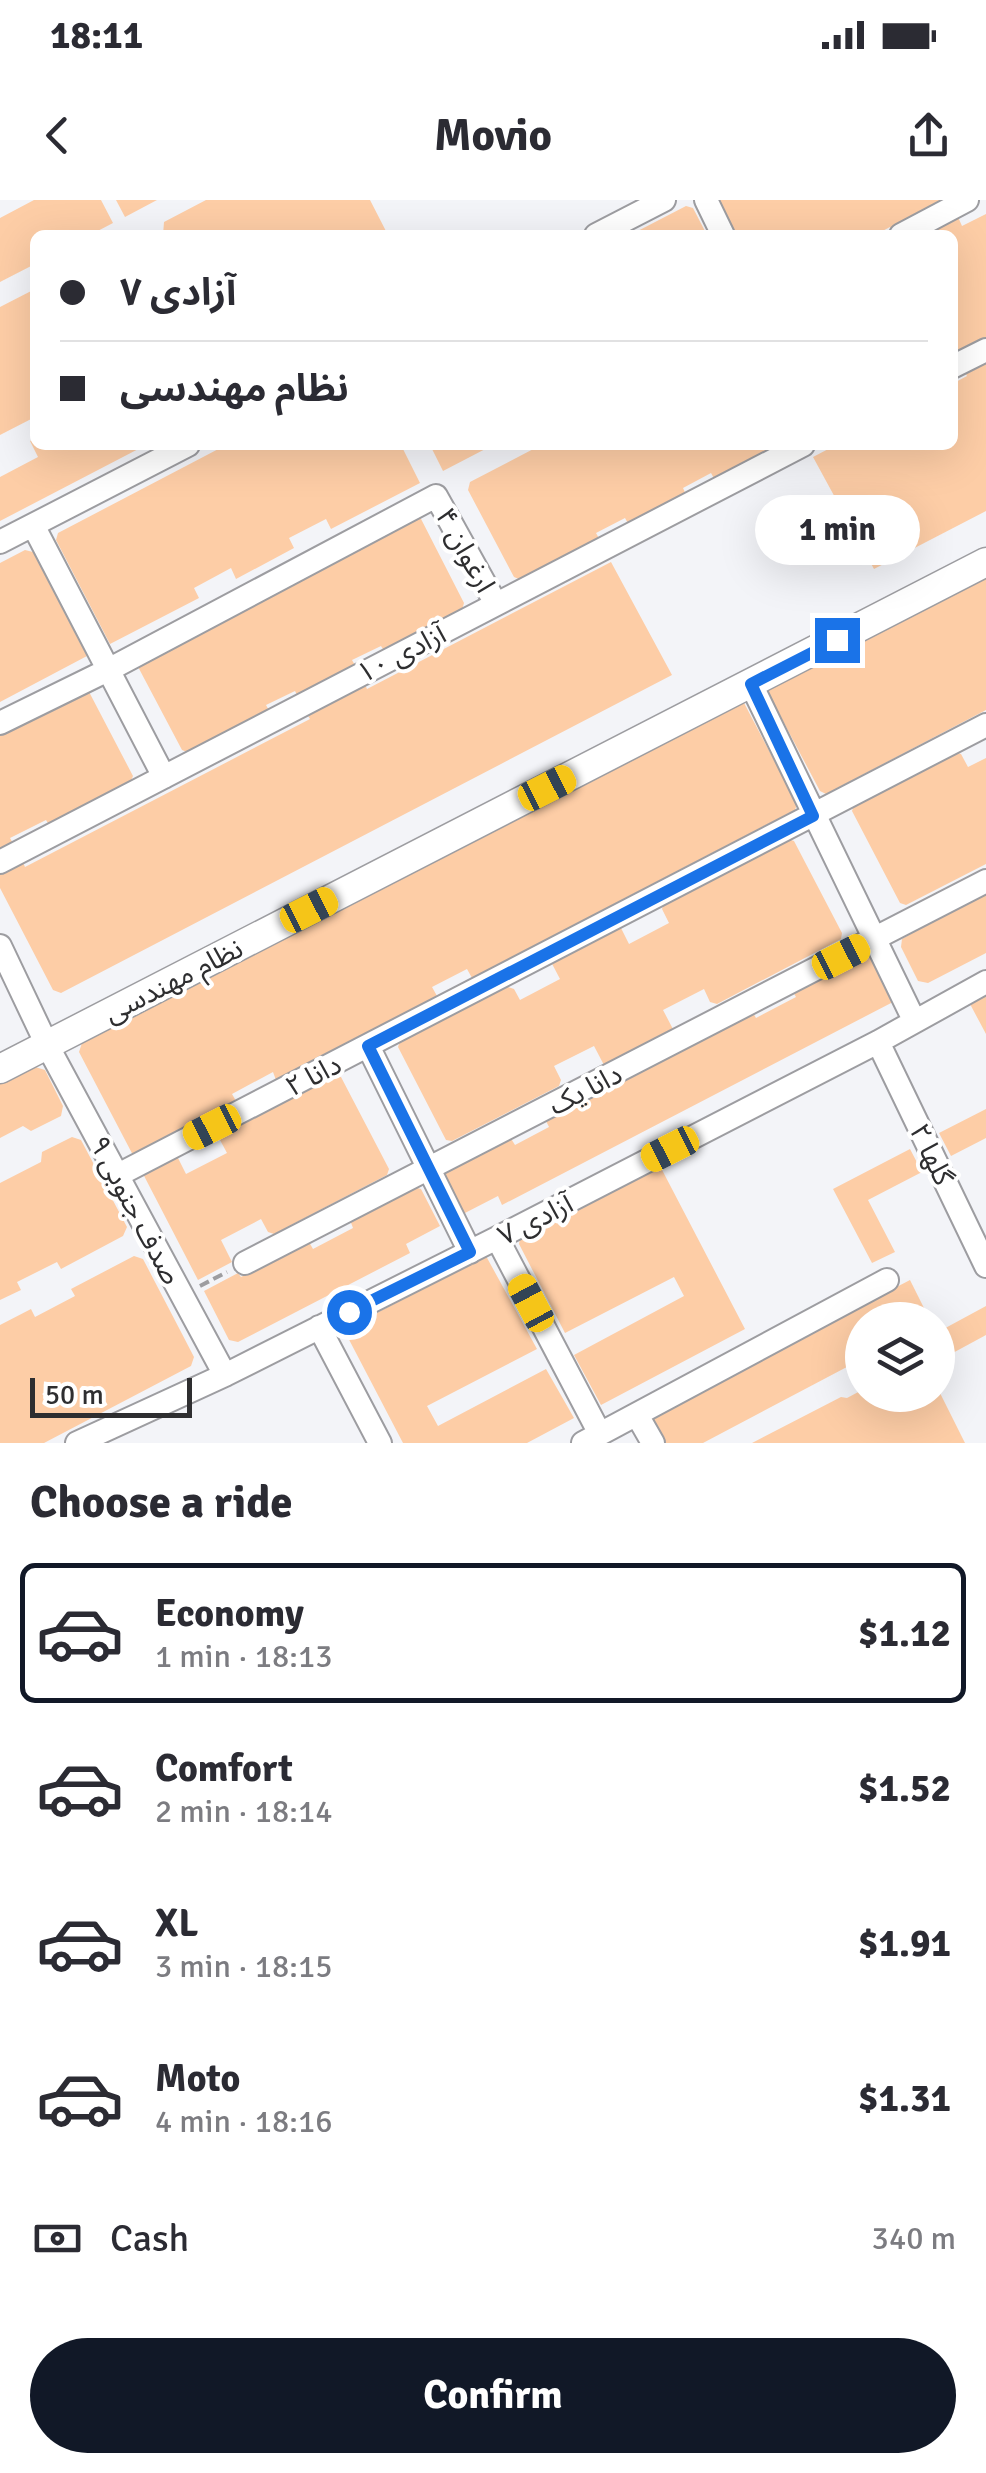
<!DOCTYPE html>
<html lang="en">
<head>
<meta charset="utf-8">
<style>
  :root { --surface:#fff; --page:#f2f2f3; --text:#2b2b33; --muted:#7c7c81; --line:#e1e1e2; --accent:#111827 }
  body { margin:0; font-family:Signika,"Noto Sans Arabic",sans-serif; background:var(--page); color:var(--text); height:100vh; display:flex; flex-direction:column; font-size:38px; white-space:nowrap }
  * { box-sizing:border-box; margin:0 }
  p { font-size:32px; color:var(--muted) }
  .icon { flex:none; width:55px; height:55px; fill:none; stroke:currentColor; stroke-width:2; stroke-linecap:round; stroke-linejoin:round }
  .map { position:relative; height:1243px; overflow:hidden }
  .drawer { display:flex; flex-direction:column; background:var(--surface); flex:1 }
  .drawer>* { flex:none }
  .hud { position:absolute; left:30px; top:30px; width:928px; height:220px; border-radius:15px; box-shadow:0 10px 40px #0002; display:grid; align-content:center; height:220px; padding:0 30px; background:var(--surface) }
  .buttons { position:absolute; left:845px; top:1102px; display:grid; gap:20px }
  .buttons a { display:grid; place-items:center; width:110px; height:110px; border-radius:50%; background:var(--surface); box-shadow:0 10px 40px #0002; font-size:50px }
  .scale { position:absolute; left:30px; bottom:25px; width:162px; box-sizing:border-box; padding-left:10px; border:5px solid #2e2e30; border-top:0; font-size:28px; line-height:35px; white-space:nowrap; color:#2e2e30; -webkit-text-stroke:8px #fff; paint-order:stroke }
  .end { position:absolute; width:45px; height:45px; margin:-22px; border:12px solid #1a73e8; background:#fff; box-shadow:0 0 0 5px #fff }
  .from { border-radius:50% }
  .bubble { position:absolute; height:70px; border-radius:35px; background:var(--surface); box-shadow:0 10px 40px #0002; font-size:32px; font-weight:800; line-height:70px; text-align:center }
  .car { position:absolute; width:30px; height:60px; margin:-30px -15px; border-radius:12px; box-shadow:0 0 8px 2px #0007; background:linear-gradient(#f5c518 24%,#345 0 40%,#f5c518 0 76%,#345 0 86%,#f5c518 0) }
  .hud b { display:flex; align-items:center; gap:35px; height:95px; font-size:38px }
  .hud b+b { border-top:2px solid var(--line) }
  .hud i { width:25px; height:25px; background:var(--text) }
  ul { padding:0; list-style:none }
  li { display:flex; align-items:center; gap:30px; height:140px; margin:0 20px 15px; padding:0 10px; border:5px solid transparent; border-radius:15px }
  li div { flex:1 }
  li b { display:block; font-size:38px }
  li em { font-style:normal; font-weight:800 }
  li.on { border-color:var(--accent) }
  li>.icon { width:90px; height:90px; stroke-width:1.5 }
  h2 { padding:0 30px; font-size:45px; line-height:120px }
  .pay { display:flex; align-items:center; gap:25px; height:110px; padding:0 30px; font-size:38px }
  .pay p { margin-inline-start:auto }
  .primary-button { display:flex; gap:20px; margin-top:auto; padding:20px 30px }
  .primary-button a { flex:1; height:115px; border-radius:60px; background:var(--accent); color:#fff; font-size:40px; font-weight:800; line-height:115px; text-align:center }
  .status { display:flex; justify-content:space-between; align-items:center; height:70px; padding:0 50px; background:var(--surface); direction:ltr }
  .status svg { height:28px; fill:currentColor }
  header { display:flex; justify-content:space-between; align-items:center; height:130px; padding:0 30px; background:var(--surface); font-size:45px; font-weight:800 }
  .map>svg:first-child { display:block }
  .building { fill:#fdcda6 }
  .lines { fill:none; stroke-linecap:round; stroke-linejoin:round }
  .minor-casing { stroke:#9d9da1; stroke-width:26 }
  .tertiary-casing { stroke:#9d9da1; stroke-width:31 }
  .path { stroke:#9d9da0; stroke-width:4; stroke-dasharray:10 5; stroke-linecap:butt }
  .minor { stroke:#fff; stroke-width:22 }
  .tertiary { stroke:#fff; stroke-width:28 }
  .route { stroke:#1a73e8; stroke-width:12 }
  .labels { text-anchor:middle; stroke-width:8; stroke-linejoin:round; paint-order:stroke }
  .street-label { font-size:28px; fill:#2e2e30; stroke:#fff }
</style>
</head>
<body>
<div class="status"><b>18:11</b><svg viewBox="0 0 49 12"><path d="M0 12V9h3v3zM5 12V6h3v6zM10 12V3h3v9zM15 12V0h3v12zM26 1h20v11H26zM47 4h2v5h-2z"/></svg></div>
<header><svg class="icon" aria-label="back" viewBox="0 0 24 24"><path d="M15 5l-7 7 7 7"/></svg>Movio<svg class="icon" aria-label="share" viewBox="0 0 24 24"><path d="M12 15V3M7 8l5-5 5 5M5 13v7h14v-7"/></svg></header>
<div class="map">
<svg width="986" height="1243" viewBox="0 0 986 1243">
  <rect width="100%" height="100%" fill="#f3f4f8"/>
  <path class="building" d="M34 0H101L113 23 90 35H35V64L0 82V18Z
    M116 0H157L125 17Z
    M206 0H370L388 35H163L164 22Z
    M718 0H948L894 35 890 27 875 35H737Z
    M686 6 693 8 707 35H630Z
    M986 14V141L957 156 952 148V35H924L958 17 962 26Z
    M35 89V217L0 235V107Z
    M986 156V311L874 369 813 257 836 245H952V184L967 176 963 168Z
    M35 239V245H146L0 321V277L38 257 30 241Z
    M226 245H401L420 283 331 329 326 319 289 338 294 348 236 379 231 368 194 388 199 398 110 444 56 340 58 333Z
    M430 245H493L443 271Z
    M541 245H780L716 282 711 273 683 288 687 297 630 327 625 318 596 333 601 342 521 380 514 377 468 290 470 282Z
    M419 315 464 403 462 410 386 454 381 446 352 460 357 469 299 499 295 491 266 505 271 514 189 553 182 550 136 463Z
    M25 350 33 352 87 456 0 502V363Z
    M611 362 672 475 61 793 53 790 0 688V670L21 658 25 667 310 519 305 511 363 480 367 489Z
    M986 369V510L826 594 820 591 766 489Z
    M87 488 133 576 130 583 51 628 46 620 10 638 15 647 0 655V527Z
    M743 501 797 604 795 610 610 706 612 711 543 746 541 742 472 778 467 769 432 787 437 796 276 880 273 872 232 894 236 901 167 937 169 941 135 959 79 852 83 840Z
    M955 552 961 554 968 567 986 558V664L906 705 900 703 852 611 854 605Z
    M788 639 794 641 842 733 841 739 717 804 710 802 704 789 663 810 674 831 605 867 594 846 554 866 561 880 559 886 452 941 446 940 398 847 400 841 505 786 514 789 520 800 560 779 549 758 618 722 629 744 669 723 662 709 664 703Z
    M986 689V753L928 783 918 781 901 747 902 739Z
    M870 755 895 792 893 802 502 1005 498 996 463 1014 444 977 446 970 510 937 515 945 549 927 545 919 752 811 756 818 796 797 792 790Z
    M986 796V834L970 804Z
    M32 866 45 870 63 906 61 916 31 931 23 926 0 938V883Z
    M334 875 341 877 389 969 387 975 274 1034 268 1032 261 1019 221 1040 232 1062 198 1080 141 970 175 952 186 974 227 953 220 940 222 933Z
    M986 909V938L951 956 939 933Z
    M72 937 81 940 127 1027 123 1036 61 1069 57 1062 17 1082 21 1090 0 1100V983L41 962 42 952Z
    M910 949 922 972 868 1000 895 1052 872 1063 833 989Z
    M660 966 745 1129 601 1205 574 1155 684 1096 674 1077 565 1133 519 1044 520 1038Z
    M414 987 421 989 440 1026 406 1044 410 1053 238 1142 229 1140 204 1091 238 1073 241 1077 309 1042 313 1049 353 1028 350 1020Z
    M134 1056 143 1059 180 1130 194 1157 191 1166 44 1243H0V1125L31 1109 35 1117 75 1096 71 1089Z
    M486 1056 537 1149 427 1206 438 1226 546 1169 574 1218 527 1243H403L344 1130Z
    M910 1080 930 1120H862V1159L703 1243H666L653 1219 655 1213Z
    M986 1106V1135L938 1161V1132Z
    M938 1189 965 1243H752L841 1197 847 1198 862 1190V1195H938Z"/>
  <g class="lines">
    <g class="minor-casing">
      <path id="minor" d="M706 0 723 35
        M596 35 664 0
        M901 35 967 0
        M952 167 986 150
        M33 325 164 577
        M0 342 188 245
        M751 484 914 820
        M0 523 110 469 436 296 496 404
        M0 662 803 245
        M0 746 47 845 225 1175
        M878 842 986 1066
        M368 846 470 1052
        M118 975 986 525
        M497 1038 600 1234
        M245 1063 986 681
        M319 1127 380 1243
        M637 1215 653 1243
        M77 1243 225 1175 497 1038 878 842 986 782
        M583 1243 887 1080"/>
    </g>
    <g class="tertiary-casing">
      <path id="tertiary" d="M0 869 986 362"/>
    </g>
    <path class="path" d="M200 1086 227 1072"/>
    <use href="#minor" class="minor"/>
    <use href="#tertiary" class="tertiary"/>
  </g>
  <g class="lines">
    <path class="route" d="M349 1112 470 1052 368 846 813 616 751 484 837 440"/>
  </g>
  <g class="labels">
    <g class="street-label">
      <text transform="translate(466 350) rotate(61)" y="10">ارغوان ۴</text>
      <text transform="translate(401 453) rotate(-27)" y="10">آزادی ۱۰</text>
      <text transform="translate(173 780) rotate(-27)" y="10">نظام مهندسی</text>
      <text transform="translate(313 875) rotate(-27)" y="10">دانا ۲</text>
      <text transform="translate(585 889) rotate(-27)" y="10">دانا یک</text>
      <text transform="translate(932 954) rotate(64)" y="10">گلها ۲</text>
      <text transform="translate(136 1010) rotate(62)" y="10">صدف جنوبی ۹</text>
      <text transform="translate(535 1019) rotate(-27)" y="10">آزادی ۷</text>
    </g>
  </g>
</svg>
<div class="buttons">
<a><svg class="icon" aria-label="layers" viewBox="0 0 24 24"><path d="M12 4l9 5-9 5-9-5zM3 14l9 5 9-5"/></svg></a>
</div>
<div class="scale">50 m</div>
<i class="end from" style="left:349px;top:1112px"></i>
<i class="end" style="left:837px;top:440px"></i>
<div class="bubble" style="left:755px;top:295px;width:165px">1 min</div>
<i class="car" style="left:547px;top:588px;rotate:63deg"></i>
<i class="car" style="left:309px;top:710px;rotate:63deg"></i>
<i class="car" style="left:841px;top:757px;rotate:63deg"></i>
<i class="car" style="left:212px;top:927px;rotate:243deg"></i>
<i class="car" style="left:670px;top:949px;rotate:243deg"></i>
<i class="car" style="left:531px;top:1103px;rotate:332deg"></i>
<div class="hud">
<b><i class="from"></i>آزادی ۷</b>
<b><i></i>نظام مهندسی</b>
</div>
</div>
<section class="drawer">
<h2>Choose a ride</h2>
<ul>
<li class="on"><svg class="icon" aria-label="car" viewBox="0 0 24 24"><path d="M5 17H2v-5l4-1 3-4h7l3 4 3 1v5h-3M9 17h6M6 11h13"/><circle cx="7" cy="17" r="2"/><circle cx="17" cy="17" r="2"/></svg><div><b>Economy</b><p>1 min · 18:13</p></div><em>$1.12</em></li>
<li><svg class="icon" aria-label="car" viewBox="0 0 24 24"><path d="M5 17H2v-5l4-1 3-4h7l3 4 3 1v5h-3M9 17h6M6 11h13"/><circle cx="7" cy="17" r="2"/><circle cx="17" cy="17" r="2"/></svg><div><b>Comfort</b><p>2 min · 18:14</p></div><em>$1.52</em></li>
<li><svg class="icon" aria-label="car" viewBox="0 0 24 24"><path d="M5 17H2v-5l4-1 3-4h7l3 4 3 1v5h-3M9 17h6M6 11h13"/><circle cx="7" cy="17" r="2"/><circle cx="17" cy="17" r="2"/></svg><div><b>XL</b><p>3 min · 18:15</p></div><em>$1.91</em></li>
<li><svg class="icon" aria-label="car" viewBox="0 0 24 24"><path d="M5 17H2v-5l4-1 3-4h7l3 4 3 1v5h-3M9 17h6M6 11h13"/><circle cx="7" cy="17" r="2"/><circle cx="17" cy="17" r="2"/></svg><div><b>Moto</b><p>4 min · 18:16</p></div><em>$1.31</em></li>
</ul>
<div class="pay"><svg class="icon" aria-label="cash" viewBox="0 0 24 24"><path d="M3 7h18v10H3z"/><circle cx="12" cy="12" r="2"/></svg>Cash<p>340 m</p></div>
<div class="primary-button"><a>Confirm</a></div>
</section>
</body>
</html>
